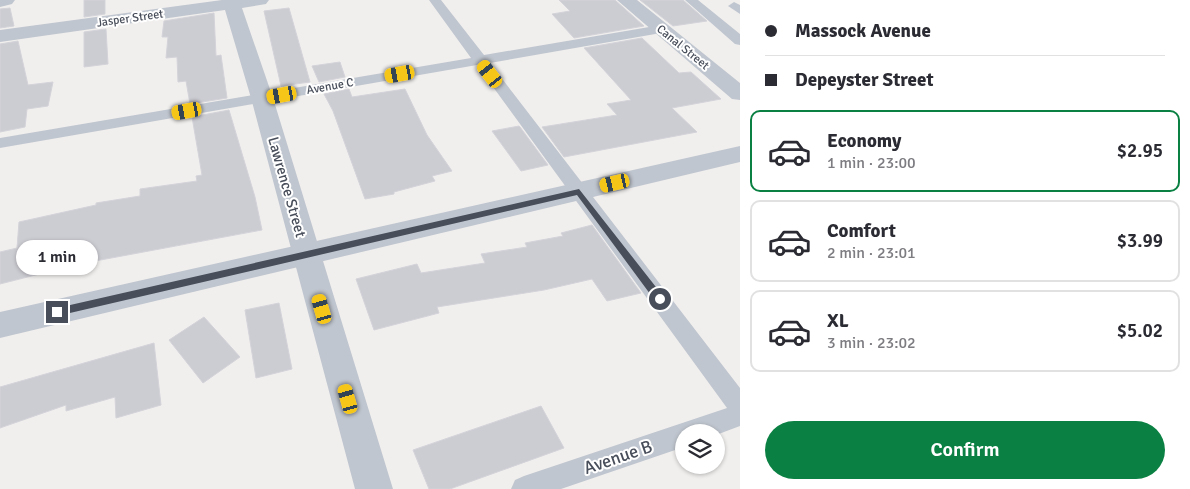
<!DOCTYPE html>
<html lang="en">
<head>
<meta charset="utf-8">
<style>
  :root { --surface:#fff; --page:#f7f7f7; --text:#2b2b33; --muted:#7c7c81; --line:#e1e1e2; --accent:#0b8043 }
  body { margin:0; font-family:Signika,sans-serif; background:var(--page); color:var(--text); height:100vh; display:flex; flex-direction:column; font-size:19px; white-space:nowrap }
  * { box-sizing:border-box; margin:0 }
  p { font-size:16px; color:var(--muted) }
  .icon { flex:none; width:28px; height:28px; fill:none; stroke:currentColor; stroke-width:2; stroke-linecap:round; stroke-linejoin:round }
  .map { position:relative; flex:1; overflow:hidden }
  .sheet { display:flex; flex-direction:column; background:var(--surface); width:450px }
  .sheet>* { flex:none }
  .banner { display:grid; align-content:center; height:110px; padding:0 25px; background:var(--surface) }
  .buttons { position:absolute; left:675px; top:424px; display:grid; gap:10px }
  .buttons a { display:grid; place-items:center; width:50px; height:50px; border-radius:50%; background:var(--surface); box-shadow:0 1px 4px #0004; font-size:25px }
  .end { position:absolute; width:22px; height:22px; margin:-11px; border:6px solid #484e5a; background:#fff; box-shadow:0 0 0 2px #fff }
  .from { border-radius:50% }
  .bubble { position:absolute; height:35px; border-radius:18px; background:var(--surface); box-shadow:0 1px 4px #0004; font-size:16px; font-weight:600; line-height:35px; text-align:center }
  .car { position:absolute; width:15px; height:30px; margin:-15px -8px; border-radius:6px; box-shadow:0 0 4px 1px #0007; background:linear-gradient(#f5c518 24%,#345 0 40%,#f5c518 0 76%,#345 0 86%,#f5c518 0) }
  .banner b { display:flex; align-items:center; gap:18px; height:48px; font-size:19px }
  .banner b+b { border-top:1px solid var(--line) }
  .banner i { width:12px; height:12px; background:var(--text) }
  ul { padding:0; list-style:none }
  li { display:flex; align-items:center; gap:15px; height:82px; margin:0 10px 8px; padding:0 15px; border:2px solid var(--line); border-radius:10px }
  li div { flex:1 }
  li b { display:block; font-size:19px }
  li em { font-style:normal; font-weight:600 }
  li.selected { border-color:var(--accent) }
  li>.icon { width:45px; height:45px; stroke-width:1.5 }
  .action { display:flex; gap:10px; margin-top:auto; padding:10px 25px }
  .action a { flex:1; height:58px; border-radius:30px; background:var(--accent); color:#fff; font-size:20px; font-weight:600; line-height:58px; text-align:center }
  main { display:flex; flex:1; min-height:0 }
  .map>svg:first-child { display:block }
  .building { fill:#ccccd3; stroke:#d3d3d9 }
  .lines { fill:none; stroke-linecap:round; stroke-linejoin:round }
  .service { fill:#c0c6cf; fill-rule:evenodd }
  .minor { fill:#c0c6cf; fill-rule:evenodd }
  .tertiary { fill:#c0c6cf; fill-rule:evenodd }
  .route { fill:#484e5a }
  .labels { text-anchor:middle; stroke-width:4; stroke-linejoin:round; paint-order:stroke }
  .far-street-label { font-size:12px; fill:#484e5a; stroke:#fff }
  .street-label { font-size:15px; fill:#484e5a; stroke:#fff }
  .near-street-label { font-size:18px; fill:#484e5a; stroke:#fff }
</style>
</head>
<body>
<main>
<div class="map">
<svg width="740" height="489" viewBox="0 0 740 489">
  <rect width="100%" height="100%" fill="#f1efee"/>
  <path class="building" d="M84 0H105V14L84 17Z
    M559 0H615L644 26 574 38 552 14 570 11Z
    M640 0H683L707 21 673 26Z
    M10 8 14 26 0 28V9Z
    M289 8 310 82 281 86 264 11Z
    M214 13 216 56 221 55 227 98 190 104 186 81 178 82 177 57 166 58 168 37H162L164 21Z
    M106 29 108 64 84 67V32Z
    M642 38 679 73 691 72 721 99 672 108 697 132 564 157 542 127 617 115 607 104 631 100 584 48Z
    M18 41 28 85 53 82 48 106 27 109 25 127 0 132V44Z
    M340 62 345 77 319 82 312 66Z
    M349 89 352 97 405 89 427 135 452 171 432 176 435 181 394 192V194L365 199 333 111 324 94Z
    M229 110 255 197 262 230 79 264 0 284V252L17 248 19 222 96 205V203L140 196V189L197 181 196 176 202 175 192 117Z
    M519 126 520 127 548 165 521 171 492 131Z
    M592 225 641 293 607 301 592 279 544 290 437 307 439 313 374 330 356 279 417 264 421 273 485 263 481 254 527 247 525 243 563 236 561 233Z
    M279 303 292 369 256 378 245 310Z
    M204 317 240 357 203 383 169 340Z
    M154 343 161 405 116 418 115 397 66 411V405L0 428V387Z
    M541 406 564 448 450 489H429L413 450Z"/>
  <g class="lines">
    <path class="service" d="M429 0H441L484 55 661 25 666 26 667 29 666 32 661 33 490 63 740 388V426L716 435V432H684V447L561 489H511L515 480 524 476 727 408 477 65 0 148V138L471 58Z
      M685 0H698L740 34V45L735 44Z
      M734 2 740 5V14L728 6Z"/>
    <path class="minor" d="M0 0H15L12 4 0 7Z
      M222 0H269L266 4 242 8 273 98 393 489H355L251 98 225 10 0 42V30Z
      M617 0H637L740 83V100L732 99Z"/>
    <path class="tertiary" d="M740 146V162L0 338V312Z"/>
  </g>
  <path class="route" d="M579 189 663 296V302H656L577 195 57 316 53 312 57 308Z"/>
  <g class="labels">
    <g class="far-street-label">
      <text transform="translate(130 18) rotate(-8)" y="4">Jasper Street</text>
      <text transform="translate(683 47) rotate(39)" y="4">Canal Street</text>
      <text transform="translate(330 86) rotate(-10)" y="4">Avenue C</text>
    </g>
    <g class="street-label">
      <text transform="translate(287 187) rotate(74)" y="5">Lawrence Street</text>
    </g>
    <g class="near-street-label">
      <text transform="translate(618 457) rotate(-19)" y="6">Avenue B</text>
    </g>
  </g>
</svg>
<div class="buttons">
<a><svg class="icon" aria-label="layers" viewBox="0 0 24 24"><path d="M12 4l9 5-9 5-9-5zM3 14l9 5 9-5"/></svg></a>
</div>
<i class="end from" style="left:660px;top:299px"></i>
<i class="end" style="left:57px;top:312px"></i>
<div class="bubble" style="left:16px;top:240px;width:82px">1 min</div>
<i class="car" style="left:400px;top:74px;rotate:260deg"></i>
<i class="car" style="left:490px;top:74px;rotate:322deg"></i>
<i class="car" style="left:282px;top:95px;rotate:260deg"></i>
<i class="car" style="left:187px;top:111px;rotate:260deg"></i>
<i class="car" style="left:615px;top:183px;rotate:257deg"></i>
<i class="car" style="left:322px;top:309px;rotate:344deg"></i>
<i class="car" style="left:348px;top:399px;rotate:344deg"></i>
</div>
<section class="sheet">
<div class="banner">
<b><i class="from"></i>Massock Avenue</b>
<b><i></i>Depeyster Street</b>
</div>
<ul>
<li class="selected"><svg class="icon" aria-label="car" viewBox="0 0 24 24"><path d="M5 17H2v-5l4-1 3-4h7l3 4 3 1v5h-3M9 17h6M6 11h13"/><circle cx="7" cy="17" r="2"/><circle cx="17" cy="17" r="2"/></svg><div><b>Economy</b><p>1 min · 23:00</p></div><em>$2.95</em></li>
<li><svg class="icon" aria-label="car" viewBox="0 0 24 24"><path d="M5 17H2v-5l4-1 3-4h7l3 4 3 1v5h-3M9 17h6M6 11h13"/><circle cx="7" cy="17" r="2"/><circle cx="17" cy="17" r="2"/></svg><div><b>Comfort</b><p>2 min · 23:01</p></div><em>$3.99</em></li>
<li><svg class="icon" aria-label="car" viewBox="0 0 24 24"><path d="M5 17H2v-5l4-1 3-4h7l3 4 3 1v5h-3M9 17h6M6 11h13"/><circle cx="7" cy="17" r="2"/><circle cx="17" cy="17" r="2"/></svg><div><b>XL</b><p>3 min · 23:02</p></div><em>$5.02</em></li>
</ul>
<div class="action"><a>Confirm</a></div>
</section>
</main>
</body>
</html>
